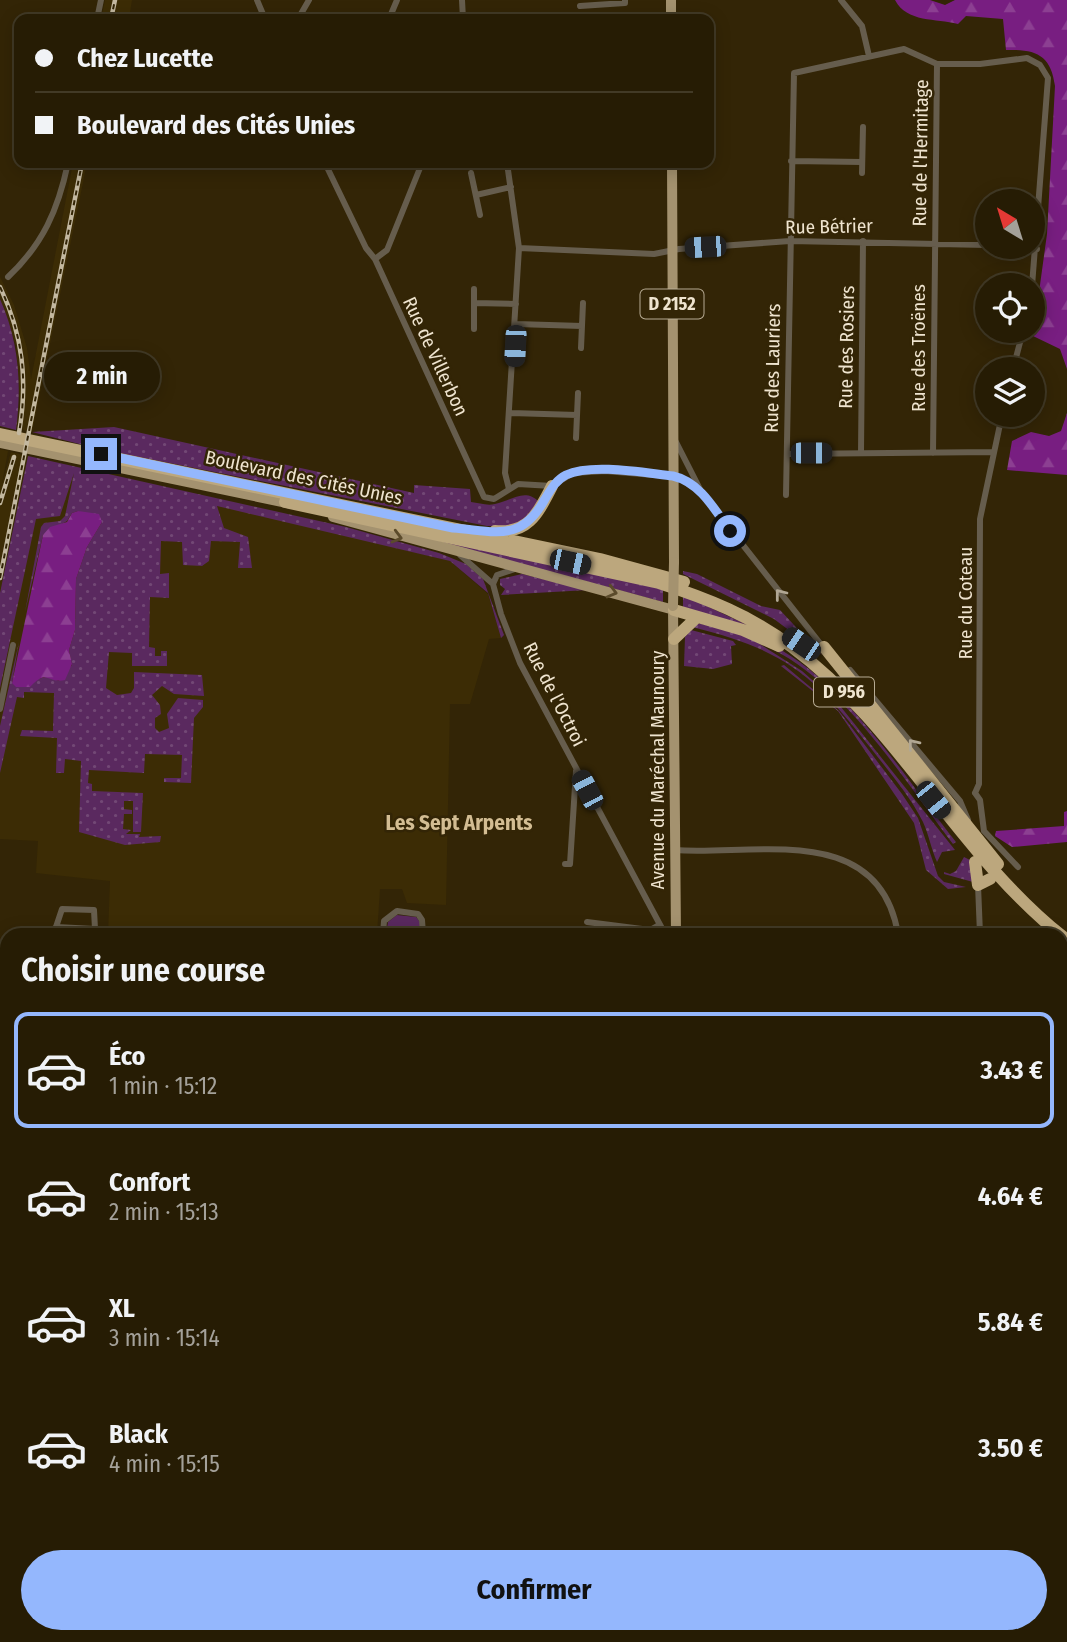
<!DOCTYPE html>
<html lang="fr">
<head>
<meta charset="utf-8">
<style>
  :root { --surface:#261c04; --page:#322913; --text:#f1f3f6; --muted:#a4a19a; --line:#423a26; --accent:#94b7fd }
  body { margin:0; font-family:"Fira Sans Condensed",sans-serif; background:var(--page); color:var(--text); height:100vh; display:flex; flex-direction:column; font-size:26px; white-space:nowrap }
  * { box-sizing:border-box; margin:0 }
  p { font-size:23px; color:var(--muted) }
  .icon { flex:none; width:38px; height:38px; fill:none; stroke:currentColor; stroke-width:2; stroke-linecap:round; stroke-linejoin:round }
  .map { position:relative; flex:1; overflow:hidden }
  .sheet { position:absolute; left:0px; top:928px; width:1068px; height:716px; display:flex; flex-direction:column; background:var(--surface); border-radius:21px 21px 0 0; box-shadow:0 4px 18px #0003,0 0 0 2px var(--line) }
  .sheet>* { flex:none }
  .banner { position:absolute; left:14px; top:14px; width:700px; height:154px; border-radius:14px; box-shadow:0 4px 18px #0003,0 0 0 2px var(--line); display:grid; align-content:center; height:154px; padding:0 21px; background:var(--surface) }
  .needle { width:46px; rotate:322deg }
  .tools { position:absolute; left:975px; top:189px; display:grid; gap:14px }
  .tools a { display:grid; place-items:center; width:70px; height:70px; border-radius:50%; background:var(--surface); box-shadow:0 4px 18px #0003,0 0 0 2px var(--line); font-size:35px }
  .end { position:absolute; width:32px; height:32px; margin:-16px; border:9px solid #94b7fd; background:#111; box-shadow:0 0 0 4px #111 }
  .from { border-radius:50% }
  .bubble { position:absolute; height:49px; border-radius:24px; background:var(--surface); box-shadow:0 4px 18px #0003,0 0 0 2px var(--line); font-size:23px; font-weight:700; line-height:49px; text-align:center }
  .car { position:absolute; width:21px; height:42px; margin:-21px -10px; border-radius:9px; box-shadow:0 0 5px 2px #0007; background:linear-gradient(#222 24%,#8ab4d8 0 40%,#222 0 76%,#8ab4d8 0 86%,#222 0) }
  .banner b { display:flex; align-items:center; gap:24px; height:66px; font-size:26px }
  .banner b+b { border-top:2px solid var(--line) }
  .banner i { width:18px; height:18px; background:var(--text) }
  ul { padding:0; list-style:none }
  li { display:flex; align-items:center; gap:21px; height:116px; margin:0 14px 10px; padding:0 7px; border:4px solid transparent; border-radius:14px }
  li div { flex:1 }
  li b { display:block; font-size:26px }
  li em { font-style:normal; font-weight:700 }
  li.current { border-color:var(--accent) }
  li>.icon { width:63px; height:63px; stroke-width:1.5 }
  h2 { padding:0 21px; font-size:32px; line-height:84px }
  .button { display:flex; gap:14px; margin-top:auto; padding:14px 21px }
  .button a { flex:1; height:80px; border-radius:42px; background:var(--accent); color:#111; font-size:28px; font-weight:700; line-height:80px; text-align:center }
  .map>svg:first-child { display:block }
  .built { fill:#3c2c05 }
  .grass { fill:url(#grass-dots) }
  .forest { fill:url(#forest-firs) }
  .green { fill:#5a295f }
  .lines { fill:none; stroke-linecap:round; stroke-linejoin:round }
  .street { stroke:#665d4d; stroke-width:6 }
  .primary { stroke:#a4926f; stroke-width:10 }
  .highway { stroke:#bca77d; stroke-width:12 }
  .rail-casing { stroke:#c3b8a0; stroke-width:4.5 }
  .rail { stroke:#332506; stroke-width:2; stroke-dasharray:5; stroke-linecap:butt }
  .primary-bridge { stroke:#a4926f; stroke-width:10 }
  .oneway { stroke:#5b4b2b }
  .oneway2 { stroke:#b1a794 }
  .route { stroke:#94b7fd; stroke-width:9 }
  .labels { text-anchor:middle; stroke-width:5; stroke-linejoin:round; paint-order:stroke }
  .shield { fill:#332506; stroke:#b7ab93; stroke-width:2 }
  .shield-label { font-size:18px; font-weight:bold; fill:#efe4cf }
  .street-label { font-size:19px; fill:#efe4cf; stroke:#332506 }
  .neighbourhood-label { font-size:21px; font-weight:bold; fill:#d3bd93; stroke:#332506 }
</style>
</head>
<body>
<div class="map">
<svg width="1067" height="1642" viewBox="0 0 1067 1642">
  <defs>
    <pattern id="grass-dots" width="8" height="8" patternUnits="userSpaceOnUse" patternTransform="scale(1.75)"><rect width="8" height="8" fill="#5a295f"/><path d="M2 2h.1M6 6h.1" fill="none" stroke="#724875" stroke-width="1.8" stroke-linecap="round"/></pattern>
    <pattern id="forest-firs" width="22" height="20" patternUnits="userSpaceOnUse" patternTransform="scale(1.75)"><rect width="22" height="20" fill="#781e81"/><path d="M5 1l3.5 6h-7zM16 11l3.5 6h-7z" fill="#8c3f92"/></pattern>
  </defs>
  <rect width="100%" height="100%" fill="#332506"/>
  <path class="built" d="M105 0H132L129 19H101Z
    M73 163H87L32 432 16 428 20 401 16 346 0 299V277L14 305 27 348 31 379Z
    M0 449 8 451 2 484 11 452 28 456 0 593Z
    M36 458 450 561 488 594 501 638 489 639 470 704H450L446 905 407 903 402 889H380L377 934H108L110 881 36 873 38 841 0 839V650Z
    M0 1150H7V1278H0Z
    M329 1636H515L530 1642H329Z"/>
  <path class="grass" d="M0 299C19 342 22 384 16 430L0 426Z
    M114 427 414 493V485L470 489 471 502C479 503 487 506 495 504 511 501 525 487 539 502L518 526H487L99 449 32 432Z
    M28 456 346 527 439 553 466 564 483 579 504 635 501 638 488 593 450 561 217 506 224 528 248 537 252 568H238L240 542 211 541 209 561 202 566 183 565 182 542 161 541 160 574 169 573V598L150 597 149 647 155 648V656H161V651H167V666H132V653L109 652 106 688 117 695 131 693 134 688V672L202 675 204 696 174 694 162 686 152 695 160 705 161 714 155 718V728L159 732 169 728 167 714 178 698 203 700V707L194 718 191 783 164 782V778H181L182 755 145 754 144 773 89 770 88 783 92 784V791L143 793 141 832H133V801H124V809L132 810V814H124L123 829 131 830 126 834H140L139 837 161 836 160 842 125 845 79 832 81 761 65 759 64 773H56L57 738 20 736 22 730 53 731 54 693 24 692V698L17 697 0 773V726L19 642 12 683 48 677 59 681 72 665 69 650 75 630 76 579 87 547 102 522 78 511 72 513 67 521 43 535 25 612 41 527 44 523 60 521 65 516 74 473 60 516 36 519 0 688V593Z
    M360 521 663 589V602Z
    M683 571 697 574 761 606 780 610 822 655 774 619 683 574Z
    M522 574 588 590 501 595 505 589 500 585V579Z
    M683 595 758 630 683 610Z
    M697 623C724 629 750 634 774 646 849 686 904 777 956 842L953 844C902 778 838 673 758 643L802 671 837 702 955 850 942 852 937 862C931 849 929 835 923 822 910 796 891 774 873 751 815 676 786 650 692 627Z
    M691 630 733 641 736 645 731 646 732 664 713 669 684 666 685 637Z
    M784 665 839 711 902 794 918 818 938 876 944 882 966 887 948 889 926 870 914 823 838 711 781 666Z
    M964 857 970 860 973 882 944 874V872L950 874 956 871Z
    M7 1230V1278H0V1238Z"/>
  <path class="forest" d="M895 0H930L945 5 955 0H1067V369L1060 349 1033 336 1047 234 1055 86C1051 55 1036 49 1006 50L1003 19 966 16 958 24C936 18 907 23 895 0Z
    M1067 413V475L1007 470 1012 441 1031 432 1049 436 1061 431Z
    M78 511 99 514 102 522 87 547 76 579 75 630 69 650 72 664 65 680C48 684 47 668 30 687H16L12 683 43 535 50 527 67 522 72 513Z
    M1067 811V842L1012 847 995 836 996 831 1064 826V812Z"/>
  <path class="green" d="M397 915 416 917 420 922 421 934H386L388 922Z"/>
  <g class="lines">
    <path class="street" d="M257 0 265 19
      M462 0 463 19
      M841 0 862 26 869 56
      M580 6 625 3V0
      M97 19 101 0
      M298 19 309 0
      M389 19 397 0
      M791 161 862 162
      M325 163 366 248 375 259 484 497 494 499 518 484 552 486 573 473 605 471 678 477 702 493
      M507 163 519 248 505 473 509 489
      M471 173 480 215
      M862 173 863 127
      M476 195 511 187
      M1007 247 1037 249
      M519 248 654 254 679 249 790 241 987 245
      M375 259 387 250 422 163
      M8 277C43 244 58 210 68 163
      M474 289V303L516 304
      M516 324 582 326
      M474 329V303
      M581 348 583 303
      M1013 369 1023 331
      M511 413 577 415
      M576 438 578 393
      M675 440 702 493 823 647
      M861 453 863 241
      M933 453 937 64
      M787 454 993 452
      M786 495 794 73 904 49 937 64H980L1027 58 1040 65 1048 78 1032 286
      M460 555 493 584 501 614 520 663 665 934
      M493 584 497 575 515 569
      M850 670 960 801 968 820
      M0 709 13 645
      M975 793 979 784 980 519 1002 415
      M975 793 980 800 984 831 1018 867
      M675 850C754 856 879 820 898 934
      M565 864H570L576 771
      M978 885 980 934
      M587 922 650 930 659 925
      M48 934 56 927 62 909 94 910 95 929 56 927
      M383 934 384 921 397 911 418 914 422 920 423 934
      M0 1008 7 1009
      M0 1295H7
      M1060 1337H1067
      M0 1363H7
      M0 1433 7 1431
      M0 1495 7 1494
      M0 1556 7 1555
      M0 1618 7 1617
      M182 1636 184 1642
      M532 1636 540 1642
      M579 1636 643 1642
      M217 1642 249 1636
      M323 1642V1636
      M821 1642V1636
      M987 1642 988 1636"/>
    <path class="primary" d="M671 0V19
      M672 163 674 562
      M0 443 292 504
      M333 517 674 610
      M673 606 676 934
      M1067 963V995
      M681 1636V1642"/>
    <path class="highway" d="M0 434 600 559 684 582
      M285 502 659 583C706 598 752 616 792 647 900 727 959 856 1067 940
      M495 531C529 534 538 513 552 486
      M674 610 743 630 779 646
      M674 639 695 619
      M824 647 998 864
      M975 862 978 885 990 879
      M1060 1017H1067"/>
    <g class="rail-casing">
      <path id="rail" d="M111 19 115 0
        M0 287C23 335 28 381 19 433
        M0 503 14 457
        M0 578 82 163"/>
    </g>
    <use href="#rail" class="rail"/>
    <path class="primary-bridge" d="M673 606 674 562"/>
  </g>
  <defs><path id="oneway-chevron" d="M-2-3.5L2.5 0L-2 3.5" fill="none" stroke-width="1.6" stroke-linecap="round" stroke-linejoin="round" transform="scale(1.75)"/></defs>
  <g class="oneway">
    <use href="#oneway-chevron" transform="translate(397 537) rotate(15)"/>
    <use href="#oneway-chevron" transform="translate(612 592) rotate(15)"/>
  </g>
  <g class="oneway2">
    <use href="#oneway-chevron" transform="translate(780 594) rotate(-128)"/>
    <use href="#oneway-chevron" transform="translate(913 744) rotate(-129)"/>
  </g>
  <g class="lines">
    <path class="route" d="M101 454 453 528C496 531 521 543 545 499 551 489 556 480 566 475 592 463 645 473 673 476 700 482 715 510 730 531"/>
  </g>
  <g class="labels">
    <g class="shield">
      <rect x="640.5" y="289.5" width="63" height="29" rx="5"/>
      <rect x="814" y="677.5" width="60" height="29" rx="5"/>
    </g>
    <g class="shield-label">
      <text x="672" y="310">D 2152</text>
      <text x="844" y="698">D 956</text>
    </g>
    <g class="street-label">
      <text transform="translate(920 153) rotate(-89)" y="7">Rue de l'Hermitage</text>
      <text transform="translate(829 226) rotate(-1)" y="7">Rue Bétrier</text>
      <text transform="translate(846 347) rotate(-89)" y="7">Rue des Rosiers</text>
      <text transform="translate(918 348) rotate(-90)" y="7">Rue des Troënes</text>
      <text transform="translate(436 356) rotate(65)" y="7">Rue de Villerbon</text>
      <text transform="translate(772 368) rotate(-89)" y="7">Rue des Lauriers</text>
      <text transform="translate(304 477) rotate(12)" y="7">Boulevard des Cités Unies</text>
      <text transform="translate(965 603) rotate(-90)" y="7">Rue du Coteau</text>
      <text transform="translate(555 694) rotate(63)" y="7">Rue de l'Octroi</text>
      <text transform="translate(657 770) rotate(-90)" y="7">Avenue du Maréchal Maunoury</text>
    </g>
    <g class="neighbourhood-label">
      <text x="459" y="830">Les Sept Arpents</text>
    </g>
  </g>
</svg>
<div class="tools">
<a><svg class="needle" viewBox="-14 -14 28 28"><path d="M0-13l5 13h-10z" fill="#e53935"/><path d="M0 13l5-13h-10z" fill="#a4a19a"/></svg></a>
<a><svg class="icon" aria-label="locate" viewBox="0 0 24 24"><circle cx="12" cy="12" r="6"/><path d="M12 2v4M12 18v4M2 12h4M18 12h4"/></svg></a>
<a><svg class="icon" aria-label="layers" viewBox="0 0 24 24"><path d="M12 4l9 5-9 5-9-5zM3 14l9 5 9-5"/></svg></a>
</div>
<i class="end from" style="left:730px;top:531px"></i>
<i class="end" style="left:101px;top:454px"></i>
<div class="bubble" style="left:44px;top:352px;width:116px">2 min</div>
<i class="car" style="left:705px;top:247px;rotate:267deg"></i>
<i class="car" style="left:515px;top:346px;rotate:183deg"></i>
<i class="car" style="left:811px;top:453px;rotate:90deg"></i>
<i class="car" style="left:570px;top:562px;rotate:102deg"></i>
<i class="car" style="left:801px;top:644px;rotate:304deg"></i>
<i class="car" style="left:587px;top:790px;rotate:332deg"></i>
<i class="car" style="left:933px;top:800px;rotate:141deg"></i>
<div class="banner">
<b><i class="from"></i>Chez Lucette</b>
<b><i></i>Boulevard des Cités Unies</b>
</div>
<section class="sheet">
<h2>Choisir une course</h2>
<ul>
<li class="current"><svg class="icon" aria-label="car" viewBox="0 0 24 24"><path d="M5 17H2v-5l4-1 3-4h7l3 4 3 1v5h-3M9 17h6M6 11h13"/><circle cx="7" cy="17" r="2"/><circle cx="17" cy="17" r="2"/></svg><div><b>Éco</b><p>1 min · 15:12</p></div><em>3.43 €</em></li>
<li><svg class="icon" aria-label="car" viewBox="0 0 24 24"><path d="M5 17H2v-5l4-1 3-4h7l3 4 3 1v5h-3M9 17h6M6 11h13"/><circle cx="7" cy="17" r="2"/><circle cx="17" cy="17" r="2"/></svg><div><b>Confort</b><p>2 min · 15:13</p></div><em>4.64 €</em></li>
<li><svg class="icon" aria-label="car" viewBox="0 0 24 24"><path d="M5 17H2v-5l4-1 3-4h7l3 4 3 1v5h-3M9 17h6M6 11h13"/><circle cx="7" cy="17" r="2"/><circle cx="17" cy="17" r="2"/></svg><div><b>XL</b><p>3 min · 15:14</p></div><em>5.84 €</em></li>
<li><svg class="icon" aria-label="car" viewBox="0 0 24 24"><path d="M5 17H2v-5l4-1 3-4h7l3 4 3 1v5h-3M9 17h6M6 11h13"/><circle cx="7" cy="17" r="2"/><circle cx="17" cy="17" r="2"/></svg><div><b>Black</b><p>4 min · 15:15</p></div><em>3.50 €</em></li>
</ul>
<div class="button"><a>Confirmer</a></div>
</section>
</div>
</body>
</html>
